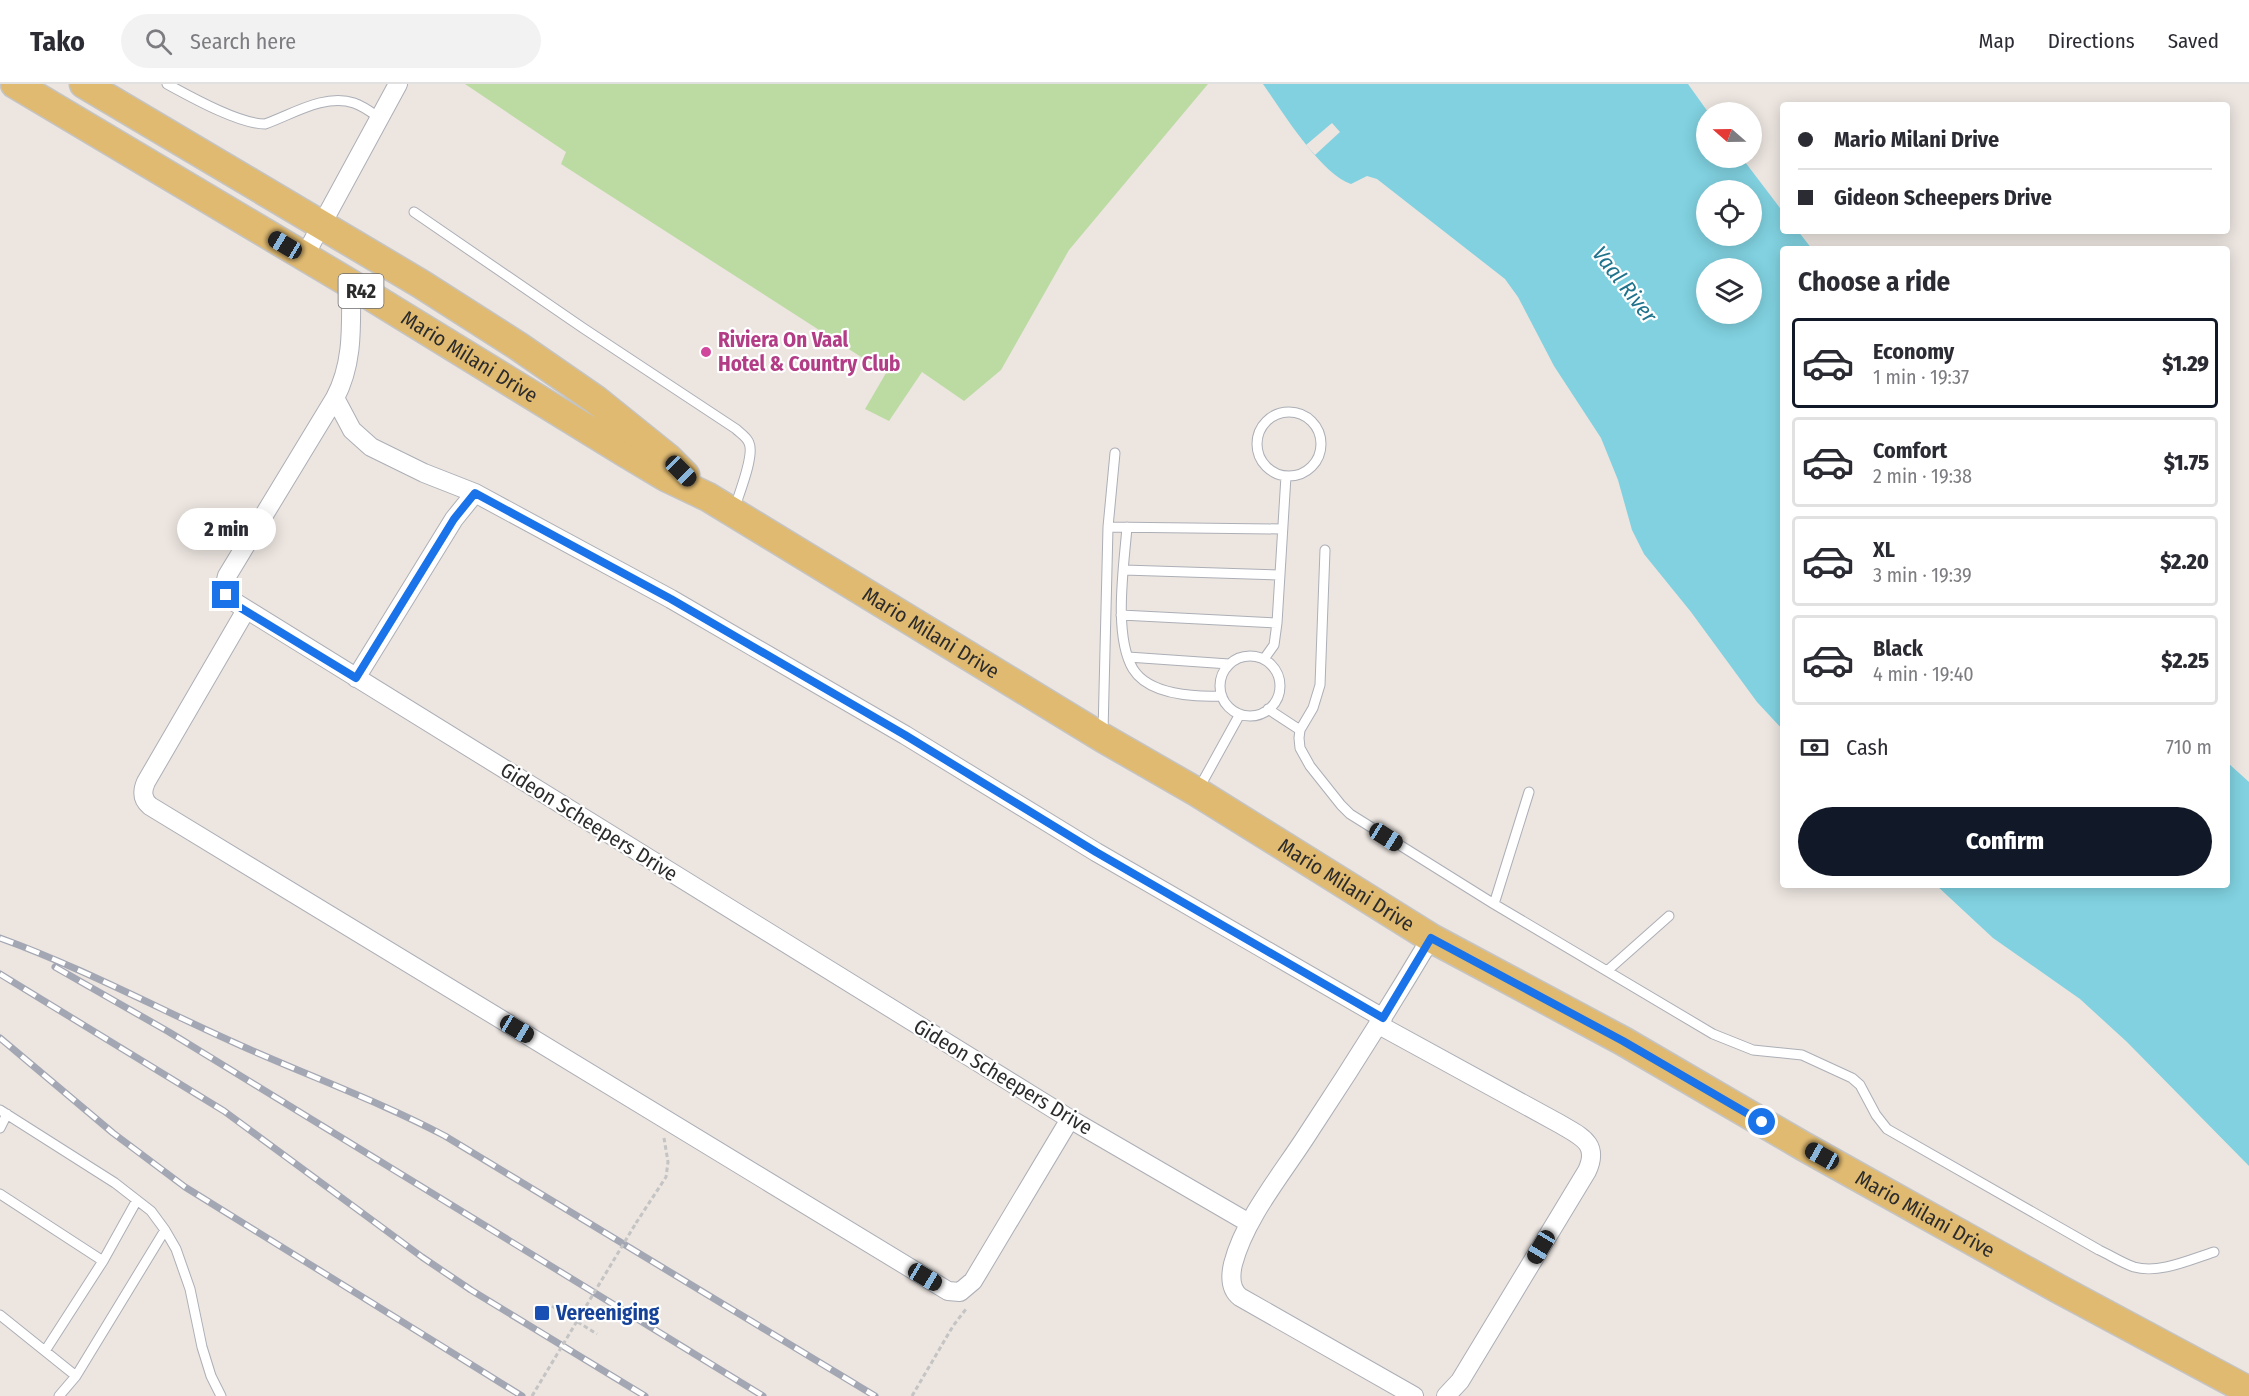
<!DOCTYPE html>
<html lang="en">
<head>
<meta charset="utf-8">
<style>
  :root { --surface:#fff; --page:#f2f2f3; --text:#2b2b33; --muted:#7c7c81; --line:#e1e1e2; --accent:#111827 }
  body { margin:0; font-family:"Fira Sans Condensed",sans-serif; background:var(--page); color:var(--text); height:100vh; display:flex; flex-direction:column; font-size:22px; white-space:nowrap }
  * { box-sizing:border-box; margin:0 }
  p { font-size:20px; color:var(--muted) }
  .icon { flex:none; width:33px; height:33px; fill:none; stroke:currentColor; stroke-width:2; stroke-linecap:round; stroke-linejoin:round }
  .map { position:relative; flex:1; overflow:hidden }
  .panel { position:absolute; left:1780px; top:162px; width:450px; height:642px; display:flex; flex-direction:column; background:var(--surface); border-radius:6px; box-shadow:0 3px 15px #0003 }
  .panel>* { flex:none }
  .top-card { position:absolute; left:1780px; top:18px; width:450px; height:132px; border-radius:6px; box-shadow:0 3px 15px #0003; display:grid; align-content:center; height:132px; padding:0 18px; background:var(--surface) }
  .needle { width:39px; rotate:290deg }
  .fabs { position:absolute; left:1696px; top:18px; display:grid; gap:12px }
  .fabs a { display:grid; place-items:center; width:66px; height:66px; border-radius:50%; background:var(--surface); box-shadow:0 3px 15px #0003; font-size:30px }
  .end { position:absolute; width:27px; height:27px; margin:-14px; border:8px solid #1a73e8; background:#fff; box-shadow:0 0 0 3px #fff }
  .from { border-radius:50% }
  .bubble { position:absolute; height:42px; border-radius:21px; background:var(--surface); box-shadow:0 3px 15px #0003; font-size:20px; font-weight:800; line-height:42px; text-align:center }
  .car { position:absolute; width:18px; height:36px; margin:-18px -9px; border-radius:8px; box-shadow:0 0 4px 2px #0007; background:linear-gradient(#222 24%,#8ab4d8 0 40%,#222 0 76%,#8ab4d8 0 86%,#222 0) }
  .top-card b { display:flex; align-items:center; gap:21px; height:57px; font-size:22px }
  .top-card b+b { border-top:2px solid var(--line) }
  .top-card i { width:15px; height:15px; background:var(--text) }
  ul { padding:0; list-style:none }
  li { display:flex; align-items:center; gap:18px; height:90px; margin:0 12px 9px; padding:0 6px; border:3px solid var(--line); border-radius:6px }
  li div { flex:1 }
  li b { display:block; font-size:22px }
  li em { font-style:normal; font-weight:800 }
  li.active { border-color:var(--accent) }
  li>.icon { width:54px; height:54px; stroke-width:1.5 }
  h2 { padding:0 18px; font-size:27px; line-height:72px }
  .pay { display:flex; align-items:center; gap:15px; height:66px; padding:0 18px; font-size:22px }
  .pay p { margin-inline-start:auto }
  .cta { display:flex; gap:12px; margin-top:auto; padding:12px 18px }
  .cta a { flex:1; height:69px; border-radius:36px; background:var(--accent); color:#fff; font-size:24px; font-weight:800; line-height:69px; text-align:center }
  header { display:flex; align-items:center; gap:36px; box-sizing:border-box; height:84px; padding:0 30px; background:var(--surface); border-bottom:2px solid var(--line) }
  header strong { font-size:28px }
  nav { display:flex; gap:33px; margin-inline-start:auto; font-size:21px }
  .search { width:420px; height:54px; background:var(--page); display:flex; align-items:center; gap:15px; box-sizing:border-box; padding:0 21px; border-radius:33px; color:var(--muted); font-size:22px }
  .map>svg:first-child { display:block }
  .green { fill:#bcdba3 }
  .water { fill:#81d1e0; fill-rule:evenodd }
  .pier { fill:#ece5e0 }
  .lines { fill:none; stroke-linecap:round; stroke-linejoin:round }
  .lane-casing { stroke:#acafb6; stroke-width:11 }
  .street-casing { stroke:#acafb6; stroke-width:20 }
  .primary-casing { stroke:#c4c4c4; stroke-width:31 }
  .path { stroke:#c4c4c4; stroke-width:3; stroke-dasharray:4.5 3; stroke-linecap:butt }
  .lane { stroke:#fff; stroke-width:9 }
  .street { stroke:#fff; stroke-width:18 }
  .primary { stroke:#e0ba71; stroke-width:28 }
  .rail-casing { stroke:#a3a7b3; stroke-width:7 }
  .rail { stroke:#fff; stroke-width:4.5; stroke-dasharray:14; stroke-linecap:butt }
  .path-bridge { stroke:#c4c4c4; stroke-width:3; stroke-dasharray:4.5 3; stroke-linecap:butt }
  .route { stroke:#1a73e8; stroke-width:8 }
  .hotel-dot { fill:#d1479c; stroke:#fff; stroke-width:2 }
  .transit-dot { fill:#1a4fb4; stroke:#fff; stroke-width:2 }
  .labels { text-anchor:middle; stroke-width:4.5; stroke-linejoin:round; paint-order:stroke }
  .shield { fill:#fff; stroke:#6b6b6b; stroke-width:1.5 }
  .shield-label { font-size:20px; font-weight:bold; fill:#2c2c2c }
  .hotel-label { font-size:21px; font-weight:bold; fill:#b23c85; stroke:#fff; text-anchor:start }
  .street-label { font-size:21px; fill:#2c2c2c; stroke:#fff }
  .transit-label { font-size:21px; font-weight:bold; fill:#164399; stroke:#fff; text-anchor:start }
  .water-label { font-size:22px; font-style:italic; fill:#1f738d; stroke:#fff }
</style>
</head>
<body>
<header>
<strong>Tako</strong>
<div class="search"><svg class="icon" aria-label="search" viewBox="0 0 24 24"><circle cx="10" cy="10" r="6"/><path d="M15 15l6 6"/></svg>Search here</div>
<nav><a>Map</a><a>Directions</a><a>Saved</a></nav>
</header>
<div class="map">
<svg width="2249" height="1312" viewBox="0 0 2249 1312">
  <rect width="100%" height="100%" fill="#ece5e0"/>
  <path class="green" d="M465 0H1208L1069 166 1001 286 964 317 922 288 889 337 865 325 886 289 561 80 566 68Z"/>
  <path class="water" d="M1263 0H1688L1708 28 1707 74H1742L1783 128 1784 147H1798L1812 165H1784L1783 646 1757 618 1691 528 1644 470 1632 446 1618 396 1601 354 1554 282 1518 213 1505 195 1377 95 1367 92 1351 100C1320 89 1282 27 1263 0ZM1707 106H1752V152H1707ZM1707 184H1752V230H1707Z
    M2228 679 2249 698V1082L2127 958 2080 915 1993 854 1936 801H2228Z"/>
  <path class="pier" d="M1332 39 1340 48 1315 71 1306 61Z"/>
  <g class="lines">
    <g class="lane-casing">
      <path id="lane" d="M167 0C191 13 239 40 265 40 291 31 325 9 354 19 363 22 371 28 378 33
        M414 128 583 244 736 345C740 349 747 353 749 359 755 372 738 412 734 426
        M1257 360a32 32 0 1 1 64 0a32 32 0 1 1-64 0Z
        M1108 443 1282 445
        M1127 443C1124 482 1113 551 1133 585 1149 611 1195 613 1222 612
        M1325 466 1320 601 1313 624 1300 646 1299 654 1300 664 1310 682 1341 721 1350 730 1494 820 1713 950 1753 966 1802 971 1852 994 1860 1001 1876 1031 1887 1045 2099 1166C2110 1171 2122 1179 2134 1183 2159 1190 2189 1176 2214 1168
        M1124 486 1280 491
        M1121 531 1277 539
        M1220 602a30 30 0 1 1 60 0a30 30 0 1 1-60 0Z
        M1128 573 1229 580
        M1264 575 1274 561 1277 539 1286 392
        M1268 625 1300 646
        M1103 648 1108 443 1115 369
        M1198 706 1240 630
        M1494 820 1529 708
        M1607 887 1669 832
        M0 1026 115 1099 151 1127 165 1146 176 1165 190 1205 202 1263 211 1292 221 1312
        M0 1044 7 1030
        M0 1110 103 1177
        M0 1231 76 1292
        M45 1267 103 1177 137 1116
        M59 1312 76 1292 165 1146"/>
    </g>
    <g class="street-casing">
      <path id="street" d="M304 173 398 0
        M351 200C351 240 354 278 335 314L227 492 224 504 228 514 1070 1035 1249 1139
        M335 314 352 346 371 363 424 389 475 409 671 515 905 651 1096 768 1383 934
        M246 526 146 698C142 707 142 715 150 722L948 1207 960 1208 973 1197 1070 1035
        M356 594 454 435 475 409
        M1379 941 1560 1040C1580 1052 1600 1059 1587 1087L1460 1297 1446 1312
        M1414 1312 1240 1213C1230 1205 1230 1193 1233 1180 1245 1134 1282 1090 1307 1051 1350 986 1391 921 1431 854"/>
    </g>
    <g class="primary-casing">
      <g id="primary">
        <path id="s1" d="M15 0 351 200 626 369 666 393 708 413 1103 654 1197 708 1431 854 1623 957 1803 1062 2057 1204 2249 1307"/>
        <path d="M84 0 421 200 518 262 596 316 668 374 685 391"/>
      </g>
    </g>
    <path class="path" d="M636 1139 666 1093 668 1078 664 1054
      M552 1222 597 1250
      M912 1312 953 1242 966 1225"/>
    <use href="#lane" class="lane"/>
    <use href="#street" class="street"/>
    <use href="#primary" class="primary"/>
    <g class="rail-casing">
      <path id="rail" d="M0 854C80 883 155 923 233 958 303 990 377 1016 445 1052L875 1312
        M55 883 169 948 763 1312
        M0 890 224 1027 422 1173 471 1206 645 1312
        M0 954 113 1049 185 1103 522 1312"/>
    </g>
    <use href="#rail" class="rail"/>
    <path class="path-bridge" d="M532 1312 636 1139"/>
  </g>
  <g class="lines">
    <path class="route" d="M226 511 231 518 356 594 454 435 475 409 671 515 905 651 1096 768 1383 934 1431 854 1623 957 1762 1038"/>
  </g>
  <circle class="hotel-dot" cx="706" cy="268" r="6"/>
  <rect class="transit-dot" x="534" y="1221" width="16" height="16" rx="3"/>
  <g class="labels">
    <rect class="shield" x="338.5" y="190" width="45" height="34" rx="4.5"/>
    <g class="shield-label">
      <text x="361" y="214">R42</text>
    </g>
    <g class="hotel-label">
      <text x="718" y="263">Riviera On Vaal<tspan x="718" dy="24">Hotel &amp; Country Club</tspan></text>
    </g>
    <g class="street-label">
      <text dy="7" stroke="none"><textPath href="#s1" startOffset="530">Mario Milani Drive</textPath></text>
      <text dy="7" stroke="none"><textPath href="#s1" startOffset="1068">Mario Milani Drive</textPath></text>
      <text transform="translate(589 738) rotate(32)" y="7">Gideon Scheepers Drive</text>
      <text dy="7" stroke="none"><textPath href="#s1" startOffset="1554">Mario Milani Drive</textPath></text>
      <text transform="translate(1003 993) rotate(31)" y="7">Gideon Scheepers Drive</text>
      <text dy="7" stroke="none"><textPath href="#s1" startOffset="2220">Mario Milani Drive</textPath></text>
    </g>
    <g class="transit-label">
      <text x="556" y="1236">Vereeniging</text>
    </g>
    <g class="water-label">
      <text transform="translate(1625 200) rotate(52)" y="8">Vaal River</text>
    </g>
  </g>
</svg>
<div class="fabs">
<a><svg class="needle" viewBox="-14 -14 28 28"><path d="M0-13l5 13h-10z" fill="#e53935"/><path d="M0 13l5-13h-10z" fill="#7c7c81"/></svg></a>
<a><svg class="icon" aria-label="locate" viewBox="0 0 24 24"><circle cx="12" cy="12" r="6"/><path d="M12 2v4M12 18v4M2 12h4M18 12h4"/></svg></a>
<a><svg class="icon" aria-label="layers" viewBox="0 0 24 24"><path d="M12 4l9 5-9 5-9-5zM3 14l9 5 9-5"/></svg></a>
</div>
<i class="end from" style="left:1762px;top:1038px"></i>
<i class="end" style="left:226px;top:511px"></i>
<div class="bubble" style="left:177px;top:424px;width:99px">2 min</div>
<i class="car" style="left:285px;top:161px;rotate:301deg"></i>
<i class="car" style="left:681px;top:387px;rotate:135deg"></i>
<i class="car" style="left:1386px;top:753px;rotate:122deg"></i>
<i class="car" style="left:517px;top:945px;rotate:121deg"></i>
<i class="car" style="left:1822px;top:1072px;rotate:299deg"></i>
<i class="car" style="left:1541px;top:1163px;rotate:211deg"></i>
<i class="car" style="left:925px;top:1193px;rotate:121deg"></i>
<div class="top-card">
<b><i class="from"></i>Mario Milani Drive</b>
<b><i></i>Gideon Scheepers Drive</b>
</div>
<section class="panel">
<h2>Choose a ride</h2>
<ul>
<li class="active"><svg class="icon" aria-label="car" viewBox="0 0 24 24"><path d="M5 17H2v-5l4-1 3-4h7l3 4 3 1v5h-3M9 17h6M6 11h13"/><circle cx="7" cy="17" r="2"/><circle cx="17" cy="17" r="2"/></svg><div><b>Economy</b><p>1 min · 19:37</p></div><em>$1.29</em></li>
<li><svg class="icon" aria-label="car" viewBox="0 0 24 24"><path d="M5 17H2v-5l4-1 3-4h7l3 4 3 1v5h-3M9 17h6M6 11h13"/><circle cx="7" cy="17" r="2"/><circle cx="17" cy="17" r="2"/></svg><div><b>Comfort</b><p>2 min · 19:38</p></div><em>$1.75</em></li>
<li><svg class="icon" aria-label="car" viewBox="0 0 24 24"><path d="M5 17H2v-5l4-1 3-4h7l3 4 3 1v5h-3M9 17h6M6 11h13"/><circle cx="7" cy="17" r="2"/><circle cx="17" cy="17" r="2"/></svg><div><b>XL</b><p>3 min · 19:39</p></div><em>$2.20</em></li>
<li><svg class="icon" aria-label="car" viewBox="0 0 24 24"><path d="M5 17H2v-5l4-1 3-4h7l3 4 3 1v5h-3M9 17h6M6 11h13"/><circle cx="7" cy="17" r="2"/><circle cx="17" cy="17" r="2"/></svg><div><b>Black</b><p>4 min · 19:40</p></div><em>$2.25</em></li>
</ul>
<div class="pay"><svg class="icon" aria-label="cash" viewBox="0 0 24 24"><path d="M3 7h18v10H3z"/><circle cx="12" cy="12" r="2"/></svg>Cash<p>710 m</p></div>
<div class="cta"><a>Confirm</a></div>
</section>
</div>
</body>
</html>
